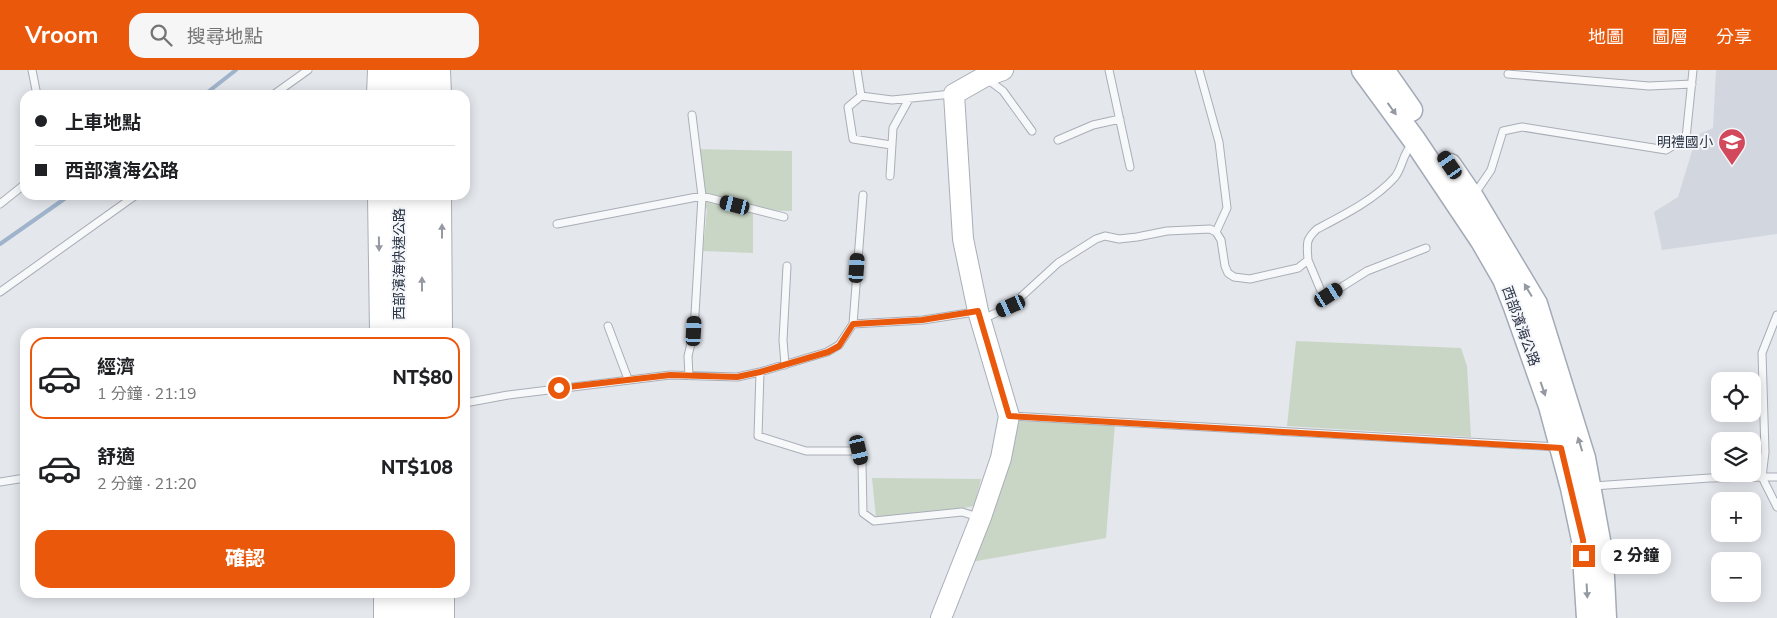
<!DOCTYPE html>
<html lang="zh-TW">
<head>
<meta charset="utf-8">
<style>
  :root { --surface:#fff; --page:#f6f6f6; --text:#202124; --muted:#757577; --line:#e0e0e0; --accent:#ea580c }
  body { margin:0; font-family:"Nunito Sans","Noto Sans TC",sans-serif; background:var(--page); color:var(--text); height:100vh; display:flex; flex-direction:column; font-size:19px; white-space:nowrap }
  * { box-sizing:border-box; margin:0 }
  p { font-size:16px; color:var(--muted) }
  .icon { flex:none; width:28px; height:28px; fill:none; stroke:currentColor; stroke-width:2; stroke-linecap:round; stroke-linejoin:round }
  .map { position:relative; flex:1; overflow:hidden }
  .sheet { position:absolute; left:20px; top:258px; width:450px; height:270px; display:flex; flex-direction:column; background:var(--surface); border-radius:15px; box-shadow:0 2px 12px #0003 }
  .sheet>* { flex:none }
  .hud { position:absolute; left:20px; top:20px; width:450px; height:110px; border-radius:15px; box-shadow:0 2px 12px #0003; display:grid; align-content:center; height:110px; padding:0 15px; background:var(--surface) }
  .controls { position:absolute; left:1711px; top:302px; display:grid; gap:10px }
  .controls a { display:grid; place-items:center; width:50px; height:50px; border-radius:10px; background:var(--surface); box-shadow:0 2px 12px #0003; font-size:25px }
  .end { position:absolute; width:22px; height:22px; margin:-11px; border:6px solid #ea580c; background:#fff; box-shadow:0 0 0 2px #fff }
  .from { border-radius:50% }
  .bubble { position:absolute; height:35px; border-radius:15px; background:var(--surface); box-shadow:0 2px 12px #0003; font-size:16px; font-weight:800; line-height:35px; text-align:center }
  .car { position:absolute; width:15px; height:30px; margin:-15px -8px; border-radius:6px; box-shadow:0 0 4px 1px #0007; background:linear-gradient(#222 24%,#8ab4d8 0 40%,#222 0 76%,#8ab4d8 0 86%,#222 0) }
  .hud b { display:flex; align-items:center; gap:18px; height:48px; font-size:19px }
  .hud b+b { border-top:1px solid var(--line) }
  .hud i { width:12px; height:12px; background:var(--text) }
  ul { padding:9px 0 0; list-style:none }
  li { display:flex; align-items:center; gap:15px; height:82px; margin:0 10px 8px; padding:0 5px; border:2px solid transparent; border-radius:15px }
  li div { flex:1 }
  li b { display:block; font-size:19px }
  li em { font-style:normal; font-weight:800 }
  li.selected { border-color:var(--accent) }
  li>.icon { width:45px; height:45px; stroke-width:1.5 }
  .button { display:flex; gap:10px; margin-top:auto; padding:10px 15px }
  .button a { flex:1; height:58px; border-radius:15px; background:var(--accent); color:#fff; font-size:20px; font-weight:800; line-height:58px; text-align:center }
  header { display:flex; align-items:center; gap:30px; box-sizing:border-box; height:70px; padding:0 25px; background:var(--accent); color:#fff }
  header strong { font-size:24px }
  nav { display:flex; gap:28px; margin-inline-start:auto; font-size:18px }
  .search { width:350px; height:45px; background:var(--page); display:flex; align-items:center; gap:12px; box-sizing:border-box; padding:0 18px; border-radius:15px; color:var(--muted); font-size:19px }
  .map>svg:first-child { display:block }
  .built { fill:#d2d6de }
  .green { fill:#c9d6c5 }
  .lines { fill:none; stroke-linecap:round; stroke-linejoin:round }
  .stream { stroke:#9fb4cc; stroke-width:4 }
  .lane-casing { stroke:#a9aeb7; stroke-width:9 }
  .secondary-casing { stroke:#a9aeb7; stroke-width:22 }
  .primary-casing { stroke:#a3abb8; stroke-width:25 }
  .highway-casing { stroke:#8b94a3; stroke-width:28 }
  .lane { stroke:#f7f8fa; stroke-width:7 }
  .secondary { stroke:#fff; stroke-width:20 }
  .primary { stroke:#fff; stroke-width:22 }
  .highway { stroke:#fff; stroke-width:25 }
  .oneway { fill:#959aa2 }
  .route { stroke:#ea580c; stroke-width:6 }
  .labels { text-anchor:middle; stroke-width:4; stroke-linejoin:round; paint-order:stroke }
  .poi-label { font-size:14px; fill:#2b3445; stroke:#f4f6f9; text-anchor:end }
  .street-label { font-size:14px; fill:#2b3445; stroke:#f4f6f9 }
</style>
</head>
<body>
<header>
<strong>Vroom</strong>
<div class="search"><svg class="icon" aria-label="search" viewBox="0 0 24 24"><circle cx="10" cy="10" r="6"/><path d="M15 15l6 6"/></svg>搜尋地點</div>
<nav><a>地圖</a><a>圖層</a><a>分享</a></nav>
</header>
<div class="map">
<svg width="1777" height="548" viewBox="0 0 1777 548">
  <rect width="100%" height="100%" fill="#e4e7ec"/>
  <path class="built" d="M1716 0H1777V164L1662 180 1654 142 1678 127 1697 65 1713 58Z"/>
  <path class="green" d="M692 79 792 81V141L753 140V183L703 181 707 140 698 119Z
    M1296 271 1461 278 1467 296 1471 367 1287 356Z
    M1012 351 1115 353 1106 468 971 492Z
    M872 408 981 409 974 436 895 451 876 448Z"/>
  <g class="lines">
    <path class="stream" d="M204 25 236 0
      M0 174 70 125"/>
    <g class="lane-casing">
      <path id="lane" d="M32 0 37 25
        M857 0 861 26 892 30 952 24
        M1109 0 1130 97
        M1199 0 1219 72 1227 138 1216 162
        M1508 4 1649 16 1692 14
        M987 9 1003 21 1032 61
        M273 25 308 0
        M861 26 848 37 853 69 891 75
        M1058 70 1093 55 1120 49
        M890 106 893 58 909 29
        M1474 125 1491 100 1503 61 1522 57 1666 80 1686 68 1693 0
        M0 134 25 114
        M557 154 702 126 784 147
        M1308 190 1321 221 1329 225 1367 201 1426 178
        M0 222 136 125
        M983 249 1011 236 1058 193 1096 169 1105 166 1119 169 1137 167 1167 161 1210 159 1216 162 1221 170 1225 196 1228 203 1234 207 1250 209 1298 198 1308 190C1307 174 1305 170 1317 159 1342 146 1376 129 1395 107 1403 97 1402 84 1413 73
        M853 254 863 125
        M608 256 628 309
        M785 295 783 270 787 196
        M760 302 758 366 806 381H859L862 393 863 443 874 451 962 442 978 447
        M689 306 688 286 694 261 702 126 692 45
        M465 333 508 325 670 305 737 307 760 302 827 282 839 275 853 254 923 250 975 242
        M1010 346 1558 377
        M1777 407H1762L1777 437
        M0 412 25 408
        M1593 416 1710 408 1762 407 1765 382 1762 283 1777 245"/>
    </g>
    <g class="secondary-casing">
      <path id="secondary" d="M440 0 441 25
        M377 25 378 0
        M378 125 380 262
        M441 125 442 262
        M384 522V548
        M444 522V548
        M941 548 981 447 1001 388 1009 346 978 241 963 169 954 24 984 7 1003 0"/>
    </g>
    <g class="primary-casing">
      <path id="primary" d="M1363 0 1415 71 1482 171 1504 209 1515 237 1550 336 1572 418 1583 470 1588 548
        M1383 0 1411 40
        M1450 95 1472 127 1536 234 1584 388 1602 487 1605 548"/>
    </g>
    <g class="highway-casing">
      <path id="highway" d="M397 0V25
        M420 0V25
        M398 125 399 262
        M421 125 422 262
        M401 522V548
        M424 522V548"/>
    </g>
    <use href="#lane" class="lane"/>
    <use href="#secondary" class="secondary"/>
    <use href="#primary" class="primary"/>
    <use href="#highway" class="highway"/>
  </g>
  <defs><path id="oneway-solid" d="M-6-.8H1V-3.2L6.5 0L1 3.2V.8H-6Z" transform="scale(1.25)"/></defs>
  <g class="oneway">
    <use href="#oneway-solid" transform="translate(1392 39) rotate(54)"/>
    <use href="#oneway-solid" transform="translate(442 161) rotate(-90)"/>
    <use href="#oneway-solid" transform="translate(379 174) rotate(89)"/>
    <use href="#oneway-solid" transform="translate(422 214) rotate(-90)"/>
    <use href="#oneway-solid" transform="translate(1528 220) rotate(-121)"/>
    <use href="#oneway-solid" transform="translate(1543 319) rotate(71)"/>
    <use href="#oneway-solid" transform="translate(1580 374) rotate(-107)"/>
    <use href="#oneway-solid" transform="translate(1587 521) rotate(87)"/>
  </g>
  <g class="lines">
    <path class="route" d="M559 318 670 305 737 307 760 302 828 282 839 276 853 254 922 250 978 241 1009 346 1561 378 1583 470 1584 486"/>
  </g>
  <defs>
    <g id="school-pin" transform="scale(1.4375)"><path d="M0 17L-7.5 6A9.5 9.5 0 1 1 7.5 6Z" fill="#d1495b" stroke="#f4f6f9"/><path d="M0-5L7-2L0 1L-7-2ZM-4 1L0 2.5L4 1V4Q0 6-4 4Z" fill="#fff"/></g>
  </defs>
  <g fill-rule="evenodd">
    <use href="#school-pin" x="1732" y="72"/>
  </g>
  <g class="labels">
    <g class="poi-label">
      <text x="1713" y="77">明禮國小</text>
    </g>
    <g class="street-label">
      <text transform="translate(399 194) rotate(-90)" y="5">西部濱海快速公路</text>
      <text transform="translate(1521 256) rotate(70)" y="5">西部濱海公路</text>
    </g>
  </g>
</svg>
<div class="controls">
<a><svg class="icon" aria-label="locate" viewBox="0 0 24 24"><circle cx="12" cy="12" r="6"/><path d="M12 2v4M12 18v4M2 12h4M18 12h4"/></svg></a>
<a><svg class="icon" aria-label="layers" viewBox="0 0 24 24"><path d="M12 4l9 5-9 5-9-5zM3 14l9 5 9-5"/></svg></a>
<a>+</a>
<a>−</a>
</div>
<i class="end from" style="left:559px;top:318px"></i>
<i class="end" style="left:1584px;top:486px"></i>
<div class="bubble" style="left:1601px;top:469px;width:70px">2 分鐘</div>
<i class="car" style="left:1450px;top:95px;rotate:325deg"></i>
<i class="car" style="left:735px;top:135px;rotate:284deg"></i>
<i class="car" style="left:857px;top:198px;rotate:4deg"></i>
<i class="car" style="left:1329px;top:225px;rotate:57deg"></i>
<i class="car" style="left:1011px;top:236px;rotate:246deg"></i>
<i class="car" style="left:694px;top:261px;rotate:3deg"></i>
<i class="car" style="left:859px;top:380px;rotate:167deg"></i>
<div class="hud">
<b><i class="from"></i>上車地點</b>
<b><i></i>西部濱海公路</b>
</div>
<section class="sheet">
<ul>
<li class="selected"><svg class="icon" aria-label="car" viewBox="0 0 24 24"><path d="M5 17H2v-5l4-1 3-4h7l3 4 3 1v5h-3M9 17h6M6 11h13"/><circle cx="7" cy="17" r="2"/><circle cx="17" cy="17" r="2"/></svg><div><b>經濟</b><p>1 分鐘 · 21:19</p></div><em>NT$80</em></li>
<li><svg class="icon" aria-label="car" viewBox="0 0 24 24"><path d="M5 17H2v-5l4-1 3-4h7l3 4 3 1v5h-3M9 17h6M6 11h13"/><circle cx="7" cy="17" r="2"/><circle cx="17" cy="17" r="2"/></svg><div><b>舒適</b><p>2 分鐘 · 21:20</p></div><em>NT$108</em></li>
</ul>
<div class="button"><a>確認</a></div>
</section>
</div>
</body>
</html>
